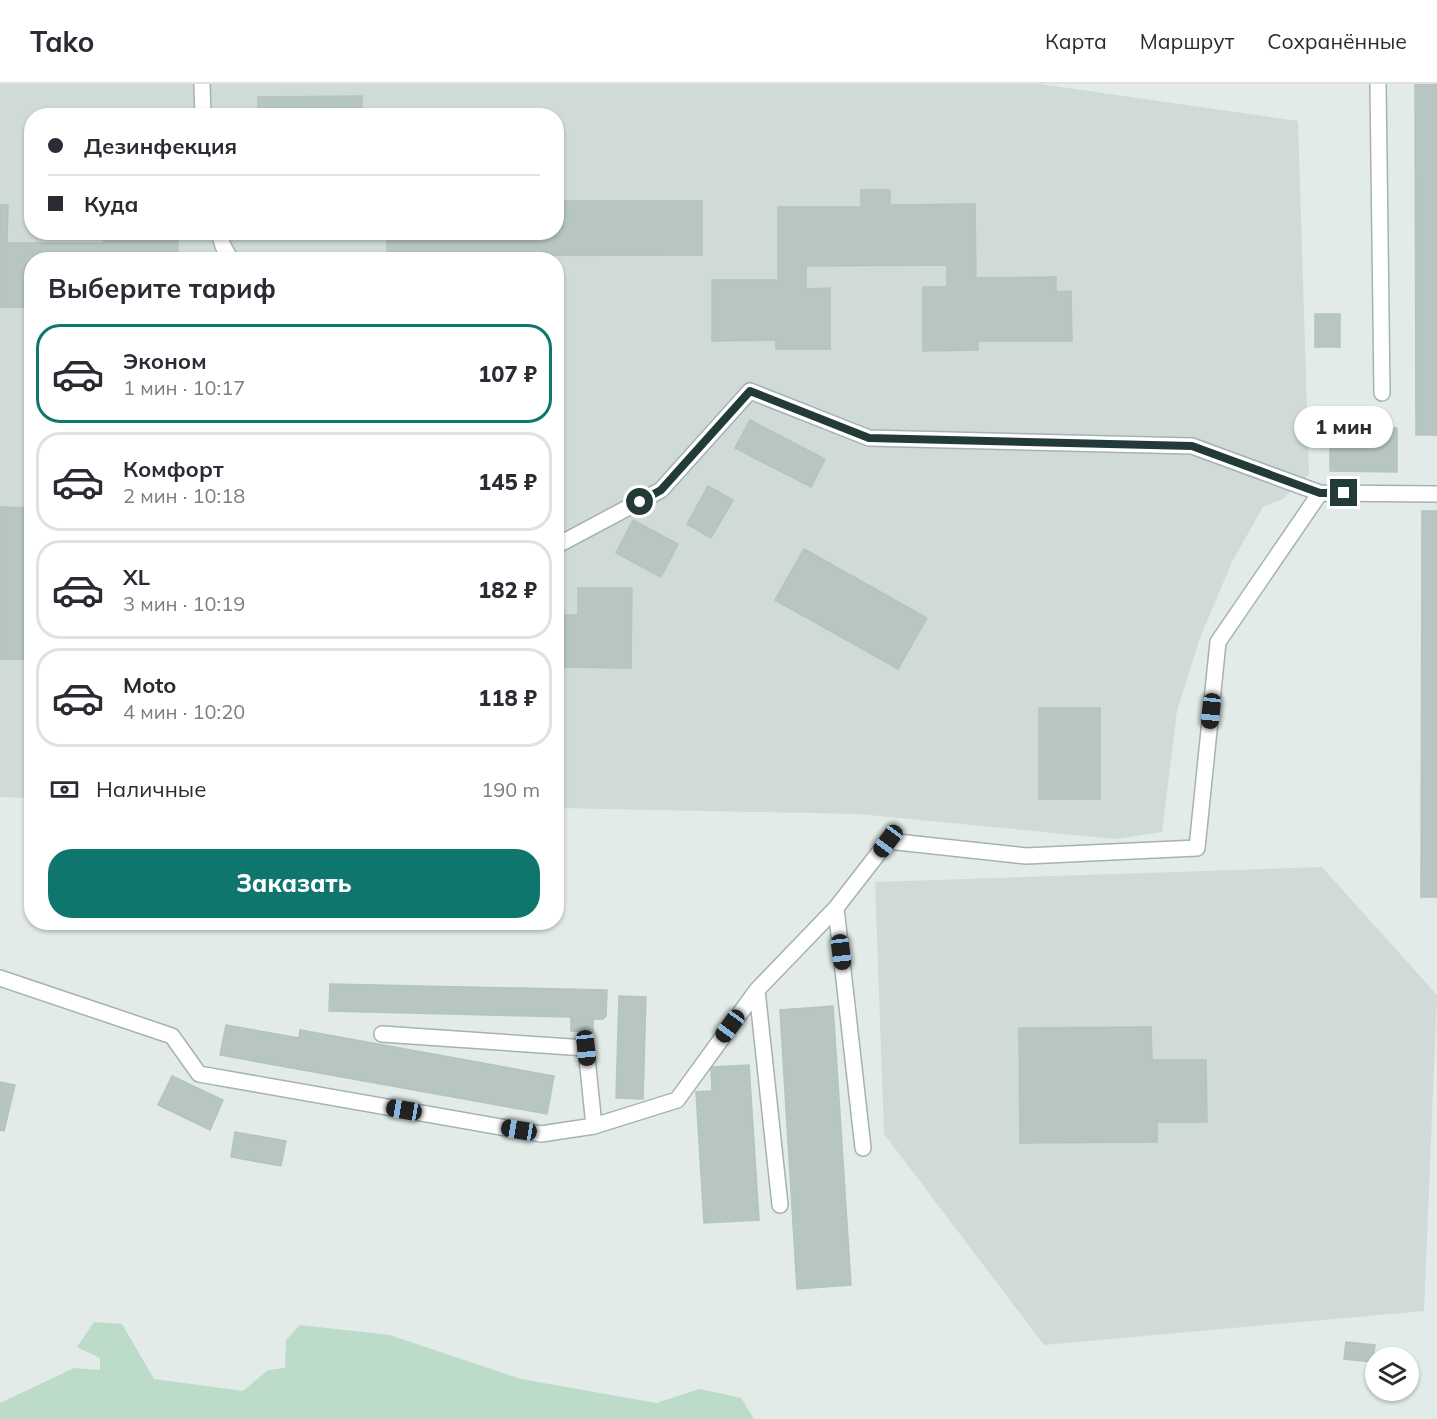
<!DOCTYPE html>
<html lang="ru">
<head>
<meta charset="utf-8">
<style>
  :root { --surface:#fff; --page:#f7f7f7; --text:#2b2b33; --muted:#7c7c81; --line:#e1e1e2; --accent:#0f766e }
  body { margin:0; font-family:Mulish,sans-serif; background:var(--page); color:var(--text); height:100vh; display:flex; flex-direction:column; font-size:22px; white-space:nowrap }
  * { box-sizing:border-box; margin:0 }
  p { font-size:20px; color:var(--muted) }
  .icon { flex:none; width:33px; height:33px; fill:none; stroke:currentColor; stroke-width:2; stroke-linecap:round; stroke-linejoin:round }
  .map { position:relative; flex:1; overflow:hidden }
  .side { position:absolute; left:24px; top:168px; width:540px; height:678px; display:flex; flex-direction:column; background:var(--surface); border-radius:24px; box-shadow:0 2px 4px #0004 }
  .side>* { flex:none }
  .top-card { position:absolute; left:24px; top:24px; width:540px; height:132px; border-radius:24px; box-shadow:0 2px 4px #0004; display:grid; align-content:center; height:132px; padding:0 24px; background:var(--surface) }
  .fabs { position:absolute; left:1365px; top:1263px; display:grid; gap:12px }
  .fabs a { display:grid; place-items:center; width:54px; height:54px; border-radius:50%; background:var(--surface); box-shadow:0 2px 4px #0004; font-size:30px }
  .end { position:absolute; width:27px; height:27px; margin:-14px; border:8px solid #233b38; background:#fff; box-shadow:0 0 0 3px #fff }
  .from { border-radius:50% }
  .bubble { position:absolute; height:42px; border-radius:21px; background:var(--surface); box-shadow:0 2px 4px #0004; font-size:20px; font-weight:800; line-height:42px; text-align:center }
  .car { position:absolute; width:18px; height:36px; margin:-18px -9px; border-radius:8px; box-shadow:0 0 4px 2px #0007; background:linear-gradient(#222 24%,#8ab4d8 0 40%,#222 0 76%,#8ab4d8 0 86%,#222 0) }
  .top-card b { display:flex; align-items:center; gap:21px; height:57px; font-size:22px }
  .top-card b+b { border-top:2px solid var(--line) }
  .top-card i { width:15px; height:15px; background:var(--text) }
  ul { padding:0; list-style:none }
  li { display:flex; align-items:center; gap:18px; height:99px; margin:0 12px 9px; padding:0 12px; border:3px solid var(--line); border-radius:24px }
  li div { flex:1 }
  li b { display:block; font-size:22px }
  li em { font-style:normal; font-weight:800 }
  li.current { border-color:var(--accent) }
  li>.icon { width:54px; height:54px; stroke-width:1.5 }
  h2 { padding:0 24px; font-size:27px; line-height:72px }
  .pay { display:flex; align-items:center; gap:15px; height:66px; padding:0 24px; font-size:22px }
  .pay p { margin-inline-start:auto }
  .cta { display:flex; gap:12px; margin-top:auto; padding:12px 24px }
  .cta a { flex:1; height:69px; border-radius:24px; background:var(--accent); color:#fff; font-size:24px; font-weight:800; line-height:69px; text-align:center }
  header { display:flex; align-items:center; gap:36px; box-sizing:border-box; height:84px; padding:0 30px; background:var(--surface); border-bottom:2px solid var(--line) }
  header strong { font-size:28px }
  nav { display:flex; gap:33px; margin-inline-start:auto; font-size:21px }
  .map>svg:first-child { display:block }
  .built { fill:#d0dbd7; fill-rule:evenodd }
  .green { fill:#bcdbc9 }
  .building { fill:#b7c6c2; stroke:#b4c4c0; stroke-width:1.5 }
  .lines { fill:none; stroke-linecap:round; stroke-linejoin:round }
  .lane-casing { stroke:#a5b3b0; stroke-width:18 }
  .lane { stroke:#fff; stroke-width:15 }
  .route { stroke:#233b38; stroke-width:8 }
</style>
</head>
<body>
<header>
<strong>Tako</strong>
<nav><a>Карта</a><a>Маршрут</a><a>Сохранённые</a></nav>
</header>
<div class="map">
<svg width="1437" height="1335" viewBox="0 0 1437 1335">
  <rect width="100%" height="100%" fill="#e2ebe8"/>
  <path class="built" d="M0 0H1040L1298 37 1309 390 1283 415 1263 423 1232 478 1200 554 1177 627 1162 748 1115 755 858 730 557 724 556 176H32L31 714 0 713ZM32 32H556V148H32Z
    M1322 783 1437 911 1424 1227 1044 1261 884 1050 875 798Z"/>
  <path class="green" d="M94 1238 122 1240 154 1295 243 1307 268 1286 285 1284 286 1256 300 1241 390 1251 521 1295 656 1319 700 1305 741 1314 754 1335H0V1319L74 1284 100 1286V1274L77 1263Z"/>
  <path class="building" d="M1415 0H1437V351H1416Z
    M362 12V32H258V13Z
    M861 106H890V121L975 120 976 194 1056 193V208L1071 207 1072 257H978V266L923 267V203H947V181L806 182V205L830 204V265H776V256L712 257V196H778V123H861Z
    M556 117H702V171L387 172V148H556Z
    M0 121H8L7 159H104V148H178V176H32V223H0Z
    M397 172H446V176H397Z
    M1315 230H1340V263H1315Z
    M750 336 825 375 811 403 735 364Z
    M1330 344H1397V388L1330 387Z
    M708 402 733 416 711 454 687 440Z
    M0 423 32 424V575H0Z
    M1422 427H1437V813H1421Z
    M633 436 678 460 661 493 616 469Z
    M804 465 927 534 898 585 775 516Z
    M578 504H632L631 584 556 583V531H578Z
    M1039 624H1100V715H1039Z
    M330 900 607 906 606 932 603 935H593V948L571 947V933L329 927Z
    M619 912 646 913 643 1015 616 1014Z
    M833 922 851 1201 797 1205 780 926Z
    M226 941 299 954 300 946 554 992 547 1030 220 971Z
    M1151 943 1152 976H1206L1207 1038H1157V1058L1020 1059 1019 944Z
    M749 981 759 1136 704 1139 696 1008 712 1007 711 983Z
    M172 992 223 1016 210 1046 158 1021Z
    M0 998 15 1001 4 1047 0 1046Z
    M235 1048 286 1057 281 1082 231 1073Z
    M1346 1258 1375 1261 1373 1278 1344 1275Z"/>
  <g class="lines">
    <g class="lane-casing">
      <path id="lane" d="M202 0 203 32
        M1378 0 1382 309
        M219 148 223 162 231 176
        M556 462 661 406 750 307 869 354 1192 362 1320 409
        M836 824 863 1064
        M0 894 172 952 199 990 541 1050 594 1042 677 1016 757 906 836 824 888 757 1026 772 1197 764 1218 558 1320 409 1437 410
        M757 906 780 1121
        M382 950 586 964 594 1042"/>
    </g>
    <use href="#lane" class="lane"/>
  </g>
  <g class="lines">
    <path class="route" d="M640 418 661 406 750 307 869 354 1192 362 1320 409H1344"/>
  </g>
</svg>
<div class="fabs">
<a><svg class="icon" aria-label="layers" viewBox="0 0 24 24"><path d="M12 4l9 5-9 5-9-5zM3 14l9 5 9-5"/></svg></a>
</div>
<i class="end from" style="left:640px;top:418px"></i>
<i class="end" style="left:1344px;top:409px"></i>
<div class="bubble" style="left:1294px;top:322px;width:99px">1 мин</div>
<i class="car" style="left:1211px;top:627px;rotate:186deg"></i>
<i class="car" style="left:888px;top:757px;rotate:217deg"></i>
<i class="car" style="left:841px;top:868px;rotate:173deg"></i>
<i class="car" style="left:730px;top:942px;rotate:216deg"></i>
<i class="car" style="left:586px;top:964px;rotate:174deg"></i>
<i class="car" style="left:404px;top:1026px;rotate:280deg"></i>
<i class="car" style="left:519px;top:1046px;rotate:280deg"></i>
<div class="top-card">
<b><i class="from"></i>Дезинфекция</b>
<b><i></i>Куда</b>
</div>
<section class="side">
<h2>Выберите тариф</h2>
<ul>
<li class="current"><svg class="icon" aria-label="car" viewBox="0 0 24 24"><path d="M5 17H2v-5l4-1 3-4h7l3 4 3 1v5h-3M9 17h6M6 11h13"/><circle cx="7" cy="17" r="2"/><circle cx="17" cy="17" r="2"/></svg><div><b>Эконом</b><p>1 мин · 10:17</p></div><em>107 ₽</em></li>
<li><svg class="icon" aria-label="car" viewBox="0 0 24 24"><path d="M5 17H2v-5l4-1 3-4h7l3 4 3 1v5h-3M9 17h6M6 11h13"/><circle cx="7" cy="17" r="2"/><circle cx="17" cy="17" r="2"/></svg><div><b>Комфорт</b><p>2 мин · 10:18</p></div><em>145 ₽</em></li>
<li><svg class="icon" aria-label="car" viewBox="0 0 24 24"><path d="M5 17H2v-5l4-1 3-4h7l3 4 3 1v5h-3M9 17h6M6 11h13"/><circle cx="7" cy="17" r="2"/><circle cx="17" cy="17" r="2"/></svg><div><b>XL</b><p>3 мин · 10:19</p></div><em>182 ₽</em></li>
<li><svg class="icon" aria-label="car" viewBox="0 0 24 24"><path d="M5 17H2v-5l4-1 3-4h7l3 4 3 1v5h-3M9 17h6M6 11h13"/><circle cx="7" cy="17" r="2"/><circle cx="17" cy="17" r="2"/></svg><div><b>Moto</b><p>4 мин · 10:20</p></div><em>118 ₽</em></li>
</ul>
<div class="pay"><svg class="icon" aria-label="cash" viewBox="0 0 24 24"><path d="M3 7h18v10H3z"/><circle cx="12" cy="12" r="2"/></svg>Наличные<p>190 m</p></div>
<div class="cta"><a>Заказать</a></div>
</section>
</div>
</body>
</html>
